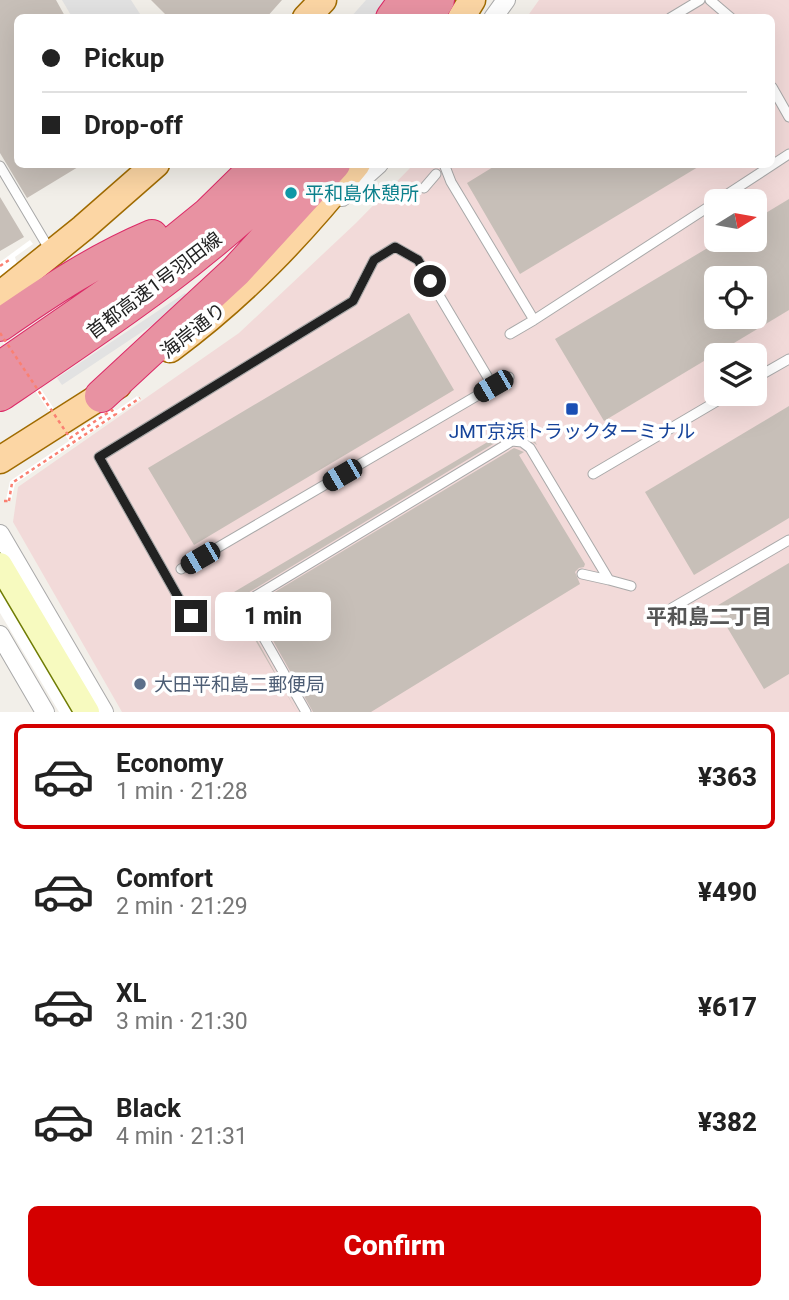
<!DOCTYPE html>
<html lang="en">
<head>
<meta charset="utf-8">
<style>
  :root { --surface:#fff; --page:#f6f6f6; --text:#222; --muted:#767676; --line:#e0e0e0; --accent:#d40000 }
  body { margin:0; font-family:Roboto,"Noto Sans JP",sans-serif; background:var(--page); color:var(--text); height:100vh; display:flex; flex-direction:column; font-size:26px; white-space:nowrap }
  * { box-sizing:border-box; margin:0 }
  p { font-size:23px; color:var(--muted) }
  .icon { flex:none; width:38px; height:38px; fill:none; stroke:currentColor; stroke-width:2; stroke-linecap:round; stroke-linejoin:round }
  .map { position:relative; height:712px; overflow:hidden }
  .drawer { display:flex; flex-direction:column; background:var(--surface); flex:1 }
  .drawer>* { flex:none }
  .hud { position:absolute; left:14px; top:14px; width:761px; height:154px; border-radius:10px; box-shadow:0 7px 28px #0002; display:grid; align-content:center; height:154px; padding:0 28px; background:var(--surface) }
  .needle { width:46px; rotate:79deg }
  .tools { position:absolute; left:704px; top:189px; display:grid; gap:14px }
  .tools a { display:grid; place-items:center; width:63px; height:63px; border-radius:10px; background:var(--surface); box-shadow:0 7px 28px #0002; font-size:35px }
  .end { position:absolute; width:32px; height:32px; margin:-16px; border:9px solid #222; background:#fff; box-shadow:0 0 0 4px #fff }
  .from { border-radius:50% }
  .bubble { position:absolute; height:49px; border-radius:10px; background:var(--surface); box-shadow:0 7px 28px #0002; font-size:23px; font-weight:800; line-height:49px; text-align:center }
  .car { position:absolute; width:21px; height:42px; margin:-21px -10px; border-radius:9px; box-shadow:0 0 5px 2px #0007; background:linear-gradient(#222 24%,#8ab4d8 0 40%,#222 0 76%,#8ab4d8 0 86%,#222 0) }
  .hud b { display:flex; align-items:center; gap:24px; height:66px; font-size:26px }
  .hud b+b { border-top:2px solid var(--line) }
  .hud i { width:18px; height:18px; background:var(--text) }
  ul { padding:12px 0 0; list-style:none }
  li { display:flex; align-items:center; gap:21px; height:105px; margin:0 14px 10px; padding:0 14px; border:4px solid transparent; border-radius:10px }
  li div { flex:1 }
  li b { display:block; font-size:26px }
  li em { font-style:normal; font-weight:800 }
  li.on { border-color:var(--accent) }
  li>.icon { width:63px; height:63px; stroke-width:1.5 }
  .action { display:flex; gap:14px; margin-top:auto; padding:14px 28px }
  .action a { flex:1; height:80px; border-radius:10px; background:var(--accent); color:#fff; font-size:28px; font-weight:800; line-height:80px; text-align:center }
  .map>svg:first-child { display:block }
  .commercial { fill:#f2dad9; fill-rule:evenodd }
  .parking { fill:#e2e2e2 }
  .pier { fill:#fff }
  .building { fill:#c7bfb8; fill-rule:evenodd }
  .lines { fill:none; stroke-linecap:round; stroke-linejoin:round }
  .lane-casing { stroke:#a9a9a9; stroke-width:11 }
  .street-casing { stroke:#a9a9a9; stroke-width:20 }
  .secondary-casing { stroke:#707d05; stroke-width:27 }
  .primary-casing { stroke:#a06b00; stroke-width:29 }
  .highway-casing { stroke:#dc2a67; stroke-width:34 }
  .path { stroke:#fa8072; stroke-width:2.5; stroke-dasharray:3.5 3.5; stroke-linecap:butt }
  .lane { stroke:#fff; stroke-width:9 }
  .street { stroke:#fff; stroke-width:18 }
  .secondary { stroke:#f7fabf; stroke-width:24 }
  .primary { stroke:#fcd6a4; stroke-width:26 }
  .highway { stroke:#e892a2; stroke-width:32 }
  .path-bridge { stroke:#fa8072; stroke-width:2.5; stroke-dasharray:3.5 3.5; stroke-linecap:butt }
  .route { stroke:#222; stroke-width:9 }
  .culture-dot { fill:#0f9aa8; stroke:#fff; stroke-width:2.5 }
  .transit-dot { fill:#1a4fb4; stroke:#fff; stroke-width:2.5 }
  .service-dot { fill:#5c6f8a; stroke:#fff; stroke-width:2.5 }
  .labels { text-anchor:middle; stroke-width:7; stroke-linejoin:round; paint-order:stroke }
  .culture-label { font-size:19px; fill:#0d838f; stroke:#fff; text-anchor:start }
  .street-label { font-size:19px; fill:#222; stroke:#fff }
  .transit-label { font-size:19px; fill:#164399; stroke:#fff }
  .service-label { font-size:19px; fill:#4e5e75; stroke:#fff; text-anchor:start }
  .neighbourhood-label { font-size:21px; font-weight:bold; fill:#555; stroke:#fff }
</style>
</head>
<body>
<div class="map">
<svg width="789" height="712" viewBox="0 0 789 712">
  <rect width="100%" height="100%" fill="#f2efe9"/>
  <path class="commercial" d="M539 0H789V712H122L13 522 18 487 239 333 356 223 413 165 772 164V18L527 17ZM716 201H754V240H716ZM716 278H754V317H716ZM716 355H754V394H716Z"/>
  <path class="parking" d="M62 0H131L142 17H72Z
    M366 0H417L403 17 350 18Z
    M185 293 190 300 62 385 57 378Z"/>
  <path class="pier" d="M30 240 33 244 15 257 17 264 0 277V262Z
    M0 328 71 434 110 408 117 410 137 396 140 400 15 484 11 501 6 500 10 481 69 441 0 338Z
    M0 547 98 712H59L0 613Z"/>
  <path class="building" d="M0 0H56L66 18H18V164H83L27 198 0 153Z
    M151 0H282L266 18H169Z
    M498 164H703L520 274 467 183Z
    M0 197 24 237 0 251Z
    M789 199V310L604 421 555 339 721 240H754V220ZM716 278H754V317H716Z
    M409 313 454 390 194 545 148 468Z
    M789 406V518L694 575 645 492Z
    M523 421 537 445 523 435H508L238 599V606L297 712 229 595Z
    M514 448 524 452 519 455 585 564 584 567 579 568 575 572 580 584 371 712H313L253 605Z
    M789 563V674L764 689 715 607Z"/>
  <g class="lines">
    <g class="lane-casing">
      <path id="lane" d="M710 0 731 18
        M670 18 700 0
        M772 87 789 117
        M444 164 451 182 534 320 510 334
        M0 166 51 252
        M424 188 436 174
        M717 201 789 154
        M534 320 716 202
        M754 379 789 359
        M593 474 729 394
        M181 569 509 377
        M582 574 609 580
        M672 608 789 540
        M205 609 191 616 186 611 99 457 353 301 374 260 395 247 418 260 493 386
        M306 712 244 603 512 441 522 442 530 448 609 580 631 586"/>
    </g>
    <g class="street-casing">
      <path id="street" d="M493 18 506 0
        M342 197 379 164
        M0 534 104 712
        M0 635 45 712"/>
    </g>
    <g class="secondary-casing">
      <path id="secondary" d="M0 565 87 712"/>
    </g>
    <g class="primary-casing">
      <path id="primary" d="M306 18 323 0
        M461 18 472 0
        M0 295 83 228 156 164
        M170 349C244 294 299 236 357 164
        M0 460 118 385"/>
    </g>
    <g class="highway-casing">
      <path id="highway" d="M392 18 405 0
        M426 18 438 0
        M0 325C49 291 97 259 152 236
        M0 368 123 283 208 214 259 164
        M0 395C104 325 210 255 298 164
        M101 396 236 271 334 164"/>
    </g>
    <path class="path" d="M0 266 9 260
      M122 410 140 398
      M4 501H9"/>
    <use href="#lane" class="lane"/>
    <use href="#street" class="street"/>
    <use href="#secondary" class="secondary"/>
    <use href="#primary" class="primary"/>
    <use href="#highway" class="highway"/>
    <path class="path-bridge" d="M0 333 70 438 112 410 116 414 12 483 9 501"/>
  </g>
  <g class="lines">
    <path class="route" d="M191 616 186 611 99 457 353 301 374 260 395 247 418 260 430 281"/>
  </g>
  <circle class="culture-dot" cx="291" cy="193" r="7"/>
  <rect class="transit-dot" x="565" y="402" width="14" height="14" rx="3.5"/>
  <circle class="service-dot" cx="140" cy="684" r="7"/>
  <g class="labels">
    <g class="culture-label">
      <text x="305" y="200">平和島休憩所</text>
    </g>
    <g class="street-label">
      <text transform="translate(154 285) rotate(-37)" y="7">首都高速1号羽田線</text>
      <text transform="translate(193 330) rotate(-38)" y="7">海岸通り</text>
    </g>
    <g class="transit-label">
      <text x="572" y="438">JMT京浜トラックターミナル</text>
    </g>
    <g class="service-label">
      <text x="154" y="691">大田平和島二郵便局</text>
    </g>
    <g class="neighbourhood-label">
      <text x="709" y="624">平和島二丁目</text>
    </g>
  </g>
</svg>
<div class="tools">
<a><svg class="needle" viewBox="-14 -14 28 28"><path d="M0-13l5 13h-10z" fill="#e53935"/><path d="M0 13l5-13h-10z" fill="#767676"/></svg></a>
<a><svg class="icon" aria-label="locate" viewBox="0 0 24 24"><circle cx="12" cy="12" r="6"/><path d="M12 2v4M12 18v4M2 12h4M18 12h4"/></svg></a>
<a><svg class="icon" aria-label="layers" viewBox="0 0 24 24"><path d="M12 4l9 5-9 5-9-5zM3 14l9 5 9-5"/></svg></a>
</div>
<i class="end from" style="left:430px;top:281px"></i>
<i class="end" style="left:191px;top:616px"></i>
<div class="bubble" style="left:215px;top:592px;width:116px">1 min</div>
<i class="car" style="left:493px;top:386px;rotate:240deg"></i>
<i class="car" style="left:342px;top:475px;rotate:240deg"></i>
<i class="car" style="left:200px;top:558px;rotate:240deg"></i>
<div class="hud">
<b><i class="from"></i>Pickup</b>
<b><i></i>Drop-off</b>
</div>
</div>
<section class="drawer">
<ul>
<li class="on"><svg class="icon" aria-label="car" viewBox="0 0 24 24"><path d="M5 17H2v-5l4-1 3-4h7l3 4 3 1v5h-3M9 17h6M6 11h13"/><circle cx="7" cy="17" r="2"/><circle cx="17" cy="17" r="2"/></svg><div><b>Economy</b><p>1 min · 21:28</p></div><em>¥363</em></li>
<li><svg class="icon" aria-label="car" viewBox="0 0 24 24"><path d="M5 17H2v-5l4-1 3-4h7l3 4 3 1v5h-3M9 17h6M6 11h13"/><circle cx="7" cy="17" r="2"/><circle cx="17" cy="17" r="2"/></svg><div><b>Comfort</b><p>2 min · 21:29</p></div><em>¥490</em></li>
<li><svg class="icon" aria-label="car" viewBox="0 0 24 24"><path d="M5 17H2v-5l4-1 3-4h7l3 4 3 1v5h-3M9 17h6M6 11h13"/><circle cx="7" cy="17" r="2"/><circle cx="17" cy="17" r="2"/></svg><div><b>XL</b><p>3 min · 21:30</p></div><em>¥617</em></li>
<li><svg class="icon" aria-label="car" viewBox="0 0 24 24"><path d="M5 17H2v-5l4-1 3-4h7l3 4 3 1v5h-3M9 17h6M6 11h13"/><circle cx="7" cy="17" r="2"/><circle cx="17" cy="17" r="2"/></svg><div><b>Black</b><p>4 min · 21:31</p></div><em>¥382</em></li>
</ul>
<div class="action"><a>Confirm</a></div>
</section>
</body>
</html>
